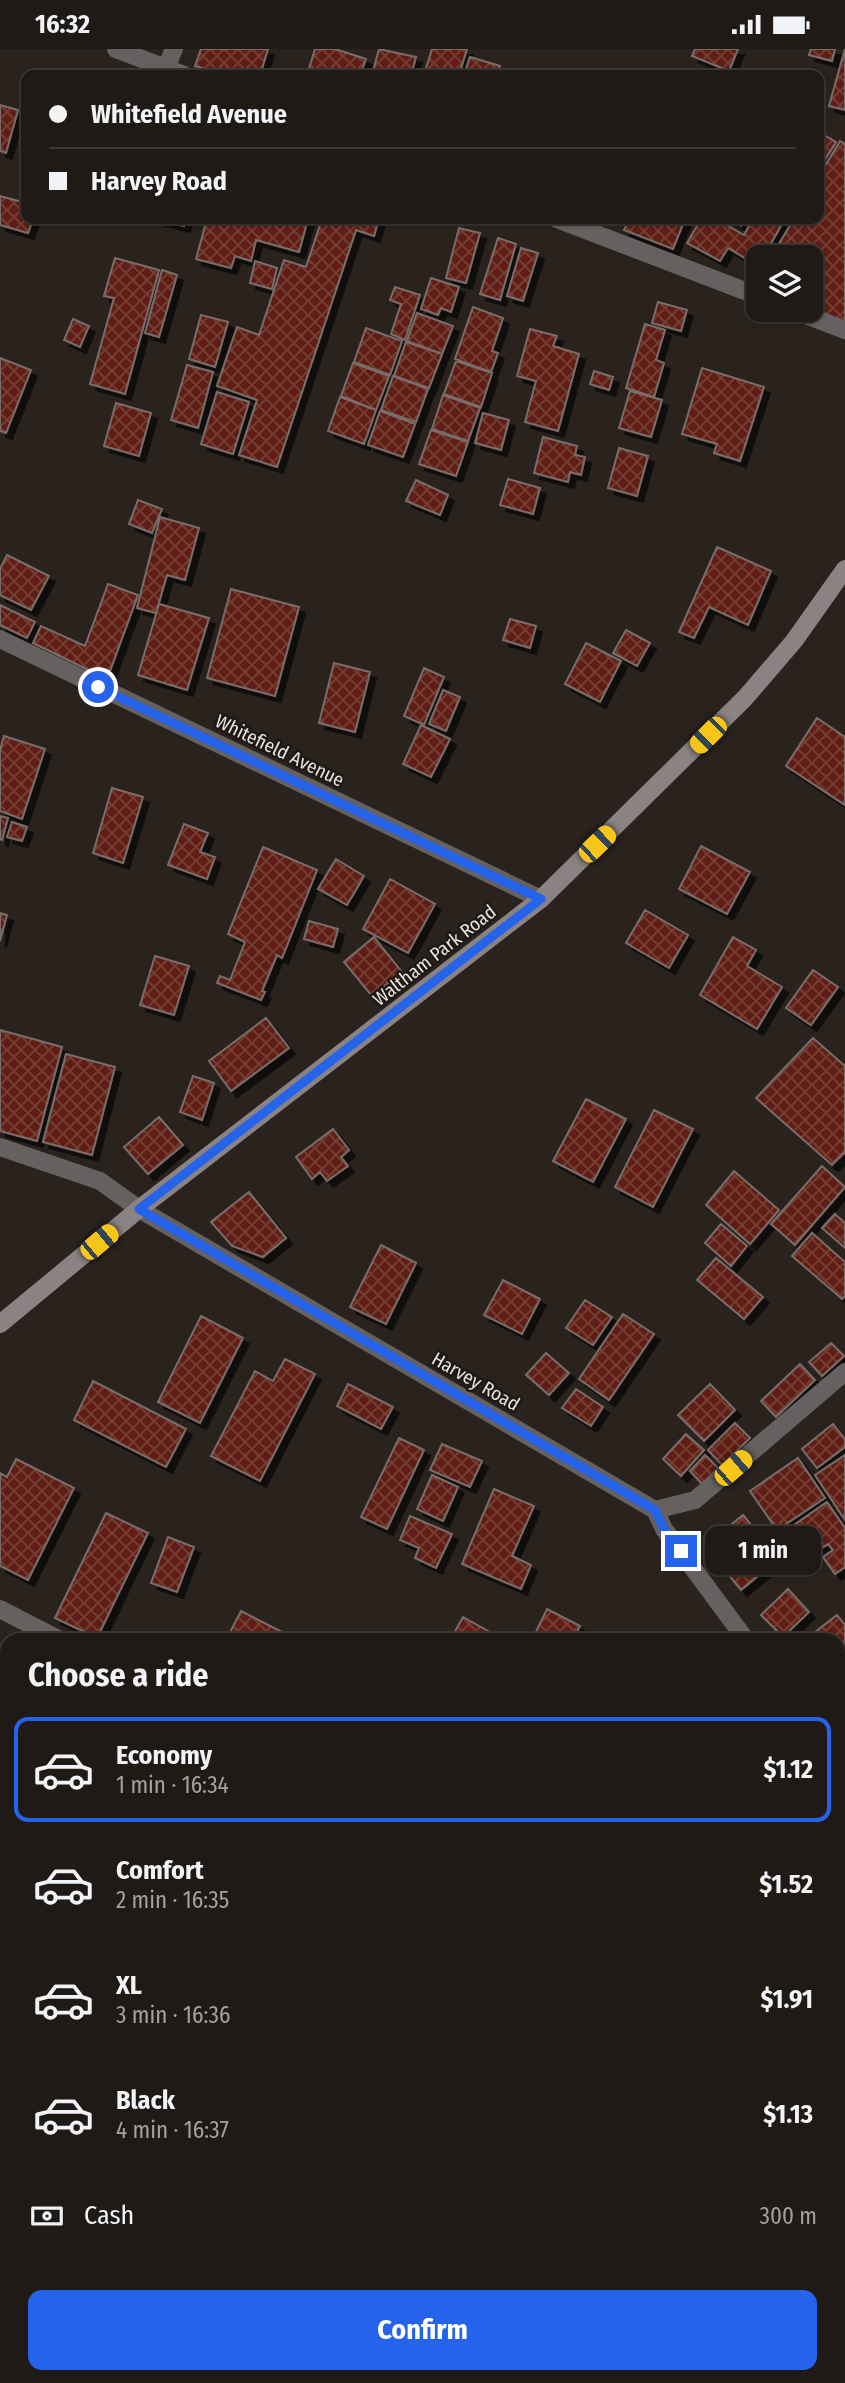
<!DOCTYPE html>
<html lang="en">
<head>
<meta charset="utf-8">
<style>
  :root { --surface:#1f1a16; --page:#2c2723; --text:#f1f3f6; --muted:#a1a1a1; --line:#3c3835; --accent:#2563eb }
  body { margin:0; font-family:"Fira Sans Condensed",sans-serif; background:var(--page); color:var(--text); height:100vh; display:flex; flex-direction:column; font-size:26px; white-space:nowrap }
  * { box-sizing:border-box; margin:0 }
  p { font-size:23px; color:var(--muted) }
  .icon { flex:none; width:38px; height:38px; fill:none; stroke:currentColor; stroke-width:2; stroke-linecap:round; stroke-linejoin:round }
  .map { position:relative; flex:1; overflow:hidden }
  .side { position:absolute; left:0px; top:1584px; width:845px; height:751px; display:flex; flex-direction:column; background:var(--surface); border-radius:21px 21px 0 0; box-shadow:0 2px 5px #0004,0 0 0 2px var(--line) }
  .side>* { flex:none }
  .top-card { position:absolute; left:21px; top:21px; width:803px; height:154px; border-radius:14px; box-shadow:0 2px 5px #0004,0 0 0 2px var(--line); display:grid; align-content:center; height:154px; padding:0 28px; background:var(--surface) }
  .fabs { position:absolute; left:746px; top:196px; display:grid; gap:14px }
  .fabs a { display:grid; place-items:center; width:77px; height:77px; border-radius:14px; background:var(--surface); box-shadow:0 2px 5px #0004,0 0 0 2px var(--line); font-size:35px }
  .end { position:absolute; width:32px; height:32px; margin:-16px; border:9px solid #2563eb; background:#fff; box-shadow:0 0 0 4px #fff }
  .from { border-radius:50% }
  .bubble { position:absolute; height:49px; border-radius:14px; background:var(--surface); box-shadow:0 2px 5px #0004,0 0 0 2px var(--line); font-size:23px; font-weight:700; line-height:49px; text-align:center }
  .car { position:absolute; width:21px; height:42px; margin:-21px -10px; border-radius:9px; box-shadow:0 0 5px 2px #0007; background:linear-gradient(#f5c518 24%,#345 0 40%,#f5c518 0 76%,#345 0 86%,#f5c518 0) }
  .top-card b { display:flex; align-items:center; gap:24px; height:66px; font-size:26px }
  .top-card b+b { border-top:2px solid var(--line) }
  .top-card i { width:18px; height:18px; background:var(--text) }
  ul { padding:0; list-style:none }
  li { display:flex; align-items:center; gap:21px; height:105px; margin:0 14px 10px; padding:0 14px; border:4px solid transparent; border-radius:14px }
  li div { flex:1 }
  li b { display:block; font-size:26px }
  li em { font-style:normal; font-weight:700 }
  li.on { border-color:var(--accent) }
  li>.icon { width:63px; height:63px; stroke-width:1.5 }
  h2 { padding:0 28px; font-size:32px; line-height:84px }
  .pay { display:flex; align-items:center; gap:18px; height:77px; padding:0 28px; font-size:26px }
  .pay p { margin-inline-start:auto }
  .action { display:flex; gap:14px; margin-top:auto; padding:14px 28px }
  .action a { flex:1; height:80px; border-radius:14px; background:var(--accent); color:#fff; font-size:28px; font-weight:700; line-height:80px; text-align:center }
  .status { display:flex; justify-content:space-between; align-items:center; height:49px; padding:0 35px; background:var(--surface); direction:ltr }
  .status svg { height:19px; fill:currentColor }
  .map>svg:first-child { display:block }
  .cemetery { fill:url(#cemetery-stones) }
  .building { fill:url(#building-cross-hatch); stroke:#786d6a; stroke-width:2; filter:url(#shadow) }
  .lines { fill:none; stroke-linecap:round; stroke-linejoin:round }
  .minor { stroke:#666161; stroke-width:18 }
  .secondary { stroke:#8b8383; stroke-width:18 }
  .route { stroke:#2563eb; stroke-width:9 }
  .labels { text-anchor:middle; stroke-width:5; stroke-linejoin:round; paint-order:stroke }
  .street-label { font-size:19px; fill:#e8e3e0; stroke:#1f1914 }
</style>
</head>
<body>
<div class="status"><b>16:32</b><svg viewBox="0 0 49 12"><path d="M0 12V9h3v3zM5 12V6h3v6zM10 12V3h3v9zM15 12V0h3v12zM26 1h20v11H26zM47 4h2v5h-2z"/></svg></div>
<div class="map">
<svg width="845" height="2334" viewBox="0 0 845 2334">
  <defs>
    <pattern id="cemetery-stones" width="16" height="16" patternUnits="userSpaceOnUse" patternTransform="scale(1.75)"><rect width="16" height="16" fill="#3d4e2a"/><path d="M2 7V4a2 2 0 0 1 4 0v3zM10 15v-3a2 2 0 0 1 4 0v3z" fill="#596749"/></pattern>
    <pattern id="building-cross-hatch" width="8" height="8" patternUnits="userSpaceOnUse" patternTransform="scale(1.75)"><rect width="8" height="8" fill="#601f12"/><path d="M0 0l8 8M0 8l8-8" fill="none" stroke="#773f34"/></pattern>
    <filter id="shadow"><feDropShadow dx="6" dy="6" stdDeviation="0" flood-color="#0009"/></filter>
  </defs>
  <rect width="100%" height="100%" fill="#29221d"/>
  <path class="cemetery" d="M175 2328H753L764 2334H157Z"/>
  <path class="building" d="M201 0H268L260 26 238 21 237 26H224L195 17Z
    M315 0H335L366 10 360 26H307Z
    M379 0 416 8 411 26H372Z
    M432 0H467L459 26H424Z
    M695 0H738L729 22 692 7Z
    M811 0H835L832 12 809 6Z
    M845 0V61L829 57Z
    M470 8 500 17 497 26H464Z
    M0 56 18 61 6 104 0 102Z
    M819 83 836 93 819 120Z
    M840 92 845 95V273L810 259V208H771L794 170H819V127Z
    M0 147 26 154V170H33L28 184 0 176Z
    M156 170H186L184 177Z
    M207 170H308L299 203 256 191 251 212 235 207 231 219 196 210Z
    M322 170H379L374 187 356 181 277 418 239 406 257 351 217 337 237 278 259 286 284 211 306 218Z
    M629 170H685L673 200 624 181Z
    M701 170H716L744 186 753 170H785L763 208H758V217L728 199 720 212 687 194Z
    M729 170H745L741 177Z
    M459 179 480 184 466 234 446 229Z
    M498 189 516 195 500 251 480 245Z
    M521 199 538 204 523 252 507 247Z
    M115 209 159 221 125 345 90 335 114 249 104 247Z
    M255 212 277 219 272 240 250 234Z
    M162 221 177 226 159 288 145 284Z
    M431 229 459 238 451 263 441 259 438 266 421 260Z
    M395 238 420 246 405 291 391 285 401 255 390 251Z
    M658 253 687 261 681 282 652 274Z
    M473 258 503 269 492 302 498 304 491 323 455 310Z
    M417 264 453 277 442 305 407 292Z
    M201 266 228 273 215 318 189 310Z
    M73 270 89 277 80 298 64 291Z
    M645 275 665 281 656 311 664 314 654 348 626 339Z
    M366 279 402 292 390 326 354 313Z
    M530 280 557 287 553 297 579 305 558 382 525 373 536 332 517 327Z
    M406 293 442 305 429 339 394 327Z
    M0 309 31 321 6 384 0 382Z
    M456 312 492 324 481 358 444 345Z
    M353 314 389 327 376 361 341 347Z
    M187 316 213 323 198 379 171 371Z
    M702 319 764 338 740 412 714 404 717 395 682 385Z
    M594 322 613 328 609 341 590 335Z
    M393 327 428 340 416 373 381 361Z
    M630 342 662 351 651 388 619 379Z
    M217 343 249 353 233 405 201 395Z
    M443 346 480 359 468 392 432 380Z
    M340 348 376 361 364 395 328 382Z
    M116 354 151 364 139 407 104 397Z
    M380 362 415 375 403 408 368 396Z
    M483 364 509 371 501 401 475 394Z
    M431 381 468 393 456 427 419 415Z
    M543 388 577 397 575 406 585 408 581 426 570 423 568 433 534 424Z
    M619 399 648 407 637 447 608 439Z
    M508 430 540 439 533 465 500 456Z
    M416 431 448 446 440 466 406 452Z
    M138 451 162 460 152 484 129 475Z
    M160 468 199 479 185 531 167 526 156 564 137 559Z
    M717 498 771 522 748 576 709 558 694 589 679 583Z
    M7 506 49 527 31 561 0 546V520Z
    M108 535 138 546 107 630 33 594 41 577 85 597Z
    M231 540 299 558 275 647 207 629Z
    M159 555 209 569 187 641 138 626Z
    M0 556 35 573 27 589 0 576Z
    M510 570 536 577 530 599 503 591Z
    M626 581 650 594 637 617 613 604Z
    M586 594 621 612 600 653 565 635Z
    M334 614 370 623 355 683 319 674Z
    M424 619 444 628 424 676 404 667Z
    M443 641 460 648 446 682 429 675Z
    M817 669 845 688V756L786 717Z
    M421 676 450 690 431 728 403 715Z
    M4 687 45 700 22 770 0 762V701Z
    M112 739 143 748 123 814 93 804Z
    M0 767 8 769 2 791 0 790Z
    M12 773 27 778 22 792 7 788Z
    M184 775 208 784 200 803 215 808 207 830 168 816Z
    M701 797 750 823 727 865 679 840Z
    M263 798 317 821 282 909 277 906 262 942 265 943 261 951 217 934 220 927 230 931 245 893 228 885Z
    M336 810 364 827 347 856 318 840Z
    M390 830 435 855 408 904 363 880Z
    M645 861 688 886 669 919 626 894Z
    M0 864 7 866 0 892Z
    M309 872 338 880 333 898 304 890Z
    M374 888 402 923 372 947 344 913Z
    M733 888 756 901 747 917 782 938 757 980 700 946Z
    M155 907 189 917 174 966 140 956Z
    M813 921 838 938 811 976 786 959Z
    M266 969 289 999 231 1042 209 1012Z
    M0 981 62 998 37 1092 0 1082Z
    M813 989 845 1017V1103L832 1116 756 1049Z
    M66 1005 115 1018 92 1106 43 1093Z
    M193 1027 214 1034 202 1071 180 1063Z
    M586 1050 626 1070 593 1133 553 1112Z
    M654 1061 693 1080 653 1158 615 1138Z
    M159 1068 183 1096 148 1125 124 1098Z
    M333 1080 349 1101 341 1108 348 1117 327 1132 320 1123 312 1130 296 1108Z
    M822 1117 845 1138 795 1196 771 1175Z
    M734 1122 779 1161 750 1195 706 1156Z
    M249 1143 286 1189 263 1208 232 1197 211 1173Z
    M835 1165 845 1174V1199L822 1179Z
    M721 1175 747 1197 731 1217 705 1194Z
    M812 1184 845 1213V1247L842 1250 792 1207Z
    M381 1196 416 1214 386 1275 350 1258Z
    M716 1209 763 1248 744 1270 697 1231Z
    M503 1231 540 1250 522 1285 484 1266Z
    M585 1251 612 1268 593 1296 566 1279Z
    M623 1265 654 1285 609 1351 579 1330Z
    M201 1267 243 1289 200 1374 158 1353Z
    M831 1294 844 1307 822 1327 809 1313Z
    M546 1304 569 1324 549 1346 526 1326Z
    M285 1310 315 1325 260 1432 211 1407 255 1322 273 1332Z
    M800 1315 815 1331 776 1368 761 1352Z
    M93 1332 186 1380 166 1418 74 1371Z
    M348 1335 393 1358 381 1380 337 1357Z
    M710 1335 735 1361 704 1392 678 1366Z
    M576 1340 603 1358 591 1377 562 1359Z
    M735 1374 750 1389 722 1416 708 1401Z
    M833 1375 845 1390V1398L817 1419 802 1400Z
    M686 1385 704 1401 681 1427 663 1410Z
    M399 1389 424 1401 387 1480 361 1468Z
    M442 1395 482 1412 470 1438 430 1421Z
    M705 1406 718 1419 702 1435 690 1422Z
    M845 1406V1471L815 1426Z
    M798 1409 825 1449 777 1481 750 1442Z
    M16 1410 74 1439 28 1531 0 1517V1424L7 1428Z
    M432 1426 458 1438 443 1472 417 1460Z
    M494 1440 534 1457 512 1507 531 1516 521 1540 462 1515Z
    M827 1453 845 1479V1518L835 1525 823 1508 833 1501 828 1495 803 1512 784 1483Z
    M106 1464 148 1484 97 1589 55 1569Z
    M743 1466 779 1510 741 1541 705 1497Z
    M410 1467 452 1485 436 1519 415 1509 419 1499 400 1491Z
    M168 1488 194 1498 177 1543 151 1534Z
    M788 1540 809 1563 783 1588 761 1566Z
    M547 1560 580 1577 573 1591H532Z
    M241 1562 282 1583 278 1591H226Z
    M837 1566 845 1576V1604L838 1609V1591H819L814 1584Z
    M463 1568 504 1591H461L453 1586Z
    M7 1710V1769L0 1765V1724Z
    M2 1877 7 1879V1942L0 1939V1881Z
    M0 1962 7 1964V1980L0 2009Z
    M844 2003 845 2066 838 2072V2009Z
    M0 2045 7 2047 0 2076Z
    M2 2092 7 2094V2171L0 2168Z
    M838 2156 845 2162V2172L838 2180Z
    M841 2235 845 2239V2268L838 2276V2239Z
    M838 2301 845 2305V2334H814L818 2328H838Z
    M7 2310V2327L0 2323Z
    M7 2328H41L36 2334H16Z
    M87 2328H107L118 2334H83Z
    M128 2328H147L144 2334Z"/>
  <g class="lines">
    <path class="minor" d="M116 0 184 26
      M166 19 174 0
      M557 170 758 247
      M793 261 845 281
      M0 590 541 850
      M0 1098 100 1132 139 1160 655 1461 664 1480 746 1591
      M655 1461 695 1451 845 1323
      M0 1560 60 1591
      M838 1717 845 1725
      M0 2035 7 2038
      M838 2107 845 2113
      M0 2224 7 2228
      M0 2284 7 2277"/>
    <path class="secondary" d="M0 1275 139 1160 541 850 745 649 794 592 845 520"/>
  </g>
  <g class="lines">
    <path class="route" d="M98 638 541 850 139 1160 655 1461 664 1480 681 1502"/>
  </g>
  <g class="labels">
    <g class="street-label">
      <text transform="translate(280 701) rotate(26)" y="7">Whitefield Avenue</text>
      <text transform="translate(434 906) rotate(-38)" y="7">Waltham Park Road</text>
      <text transform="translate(476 1332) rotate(30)" y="7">Harvey Road</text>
    </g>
  </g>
</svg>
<div class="fabs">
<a><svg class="icon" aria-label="layers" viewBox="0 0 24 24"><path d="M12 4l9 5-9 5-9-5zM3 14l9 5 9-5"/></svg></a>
</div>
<i class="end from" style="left:98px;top:638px"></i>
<i class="end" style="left:681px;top:1502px"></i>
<div class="bubble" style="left:705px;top:1477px;width:116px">1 min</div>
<i class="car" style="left:708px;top:686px;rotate:225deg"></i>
<i class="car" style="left:597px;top:795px;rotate:46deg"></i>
<i class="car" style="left:99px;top:1193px;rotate:50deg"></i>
<i class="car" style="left:733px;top:1419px;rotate:49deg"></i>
<div class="top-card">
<b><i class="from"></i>Whitefield Avenue</b>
<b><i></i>Harvey Road</b>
</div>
<section class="side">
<h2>Choose a ride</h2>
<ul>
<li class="on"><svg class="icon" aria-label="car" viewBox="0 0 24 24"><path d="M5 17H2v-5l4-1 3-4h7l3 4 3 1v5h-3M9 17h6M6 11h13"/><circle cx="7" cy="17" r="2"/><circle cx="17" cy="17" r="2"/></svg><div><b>Economy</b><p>1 min · 16:34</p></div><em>$1.12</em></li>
<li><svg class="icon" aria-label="car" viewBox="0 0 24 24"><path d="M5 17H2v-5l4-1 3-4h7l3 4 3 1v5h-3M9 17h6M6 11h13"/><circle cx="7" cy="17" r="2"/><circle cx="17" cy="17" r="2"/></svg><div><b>Comfort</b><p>2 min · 16:35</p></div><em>$1.52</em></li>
<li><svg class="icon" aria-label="car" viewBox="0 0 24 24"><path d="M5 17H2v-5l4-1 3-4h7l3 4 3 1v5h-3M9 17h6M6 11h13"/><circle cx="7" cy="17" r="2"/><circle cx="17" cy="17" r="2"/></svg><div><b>XL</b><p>3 min · 16:36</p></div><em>$1.91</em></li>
<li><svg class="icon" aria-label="car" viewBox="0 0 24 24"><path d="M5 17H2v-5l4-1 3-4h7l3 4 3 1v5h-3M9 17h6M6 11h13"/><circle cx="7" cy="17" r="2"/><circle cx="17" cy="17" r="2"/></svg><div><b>Black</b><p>4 min · 16:37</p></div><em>$1.13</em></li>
</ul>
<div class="pay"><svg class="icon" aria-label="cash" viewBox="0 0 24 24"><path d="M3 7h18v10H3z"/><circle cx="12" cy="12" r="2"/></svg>Cash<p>300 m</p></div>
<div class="action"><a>Confirm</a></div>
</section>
</div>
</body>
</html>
